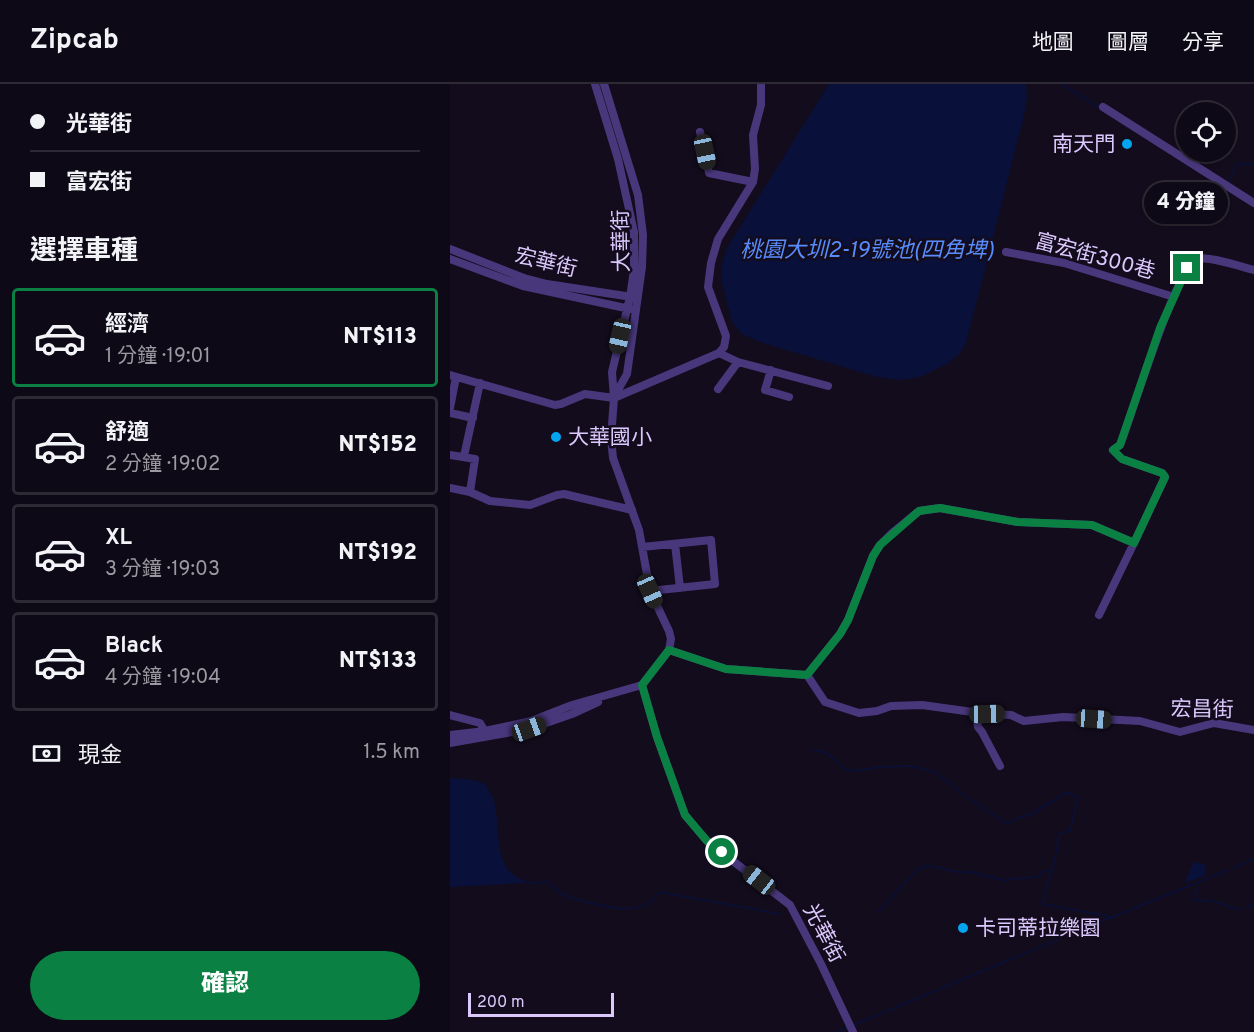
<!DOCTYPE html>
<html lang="zh-TW">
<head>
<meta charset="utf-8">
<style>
  :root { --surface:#0e0916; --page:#17121f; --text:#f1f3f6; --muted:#9b9aa1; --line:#2e2a35; --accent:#0b8043 }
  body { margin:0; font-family:Overpass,"Noto Sans TC",sans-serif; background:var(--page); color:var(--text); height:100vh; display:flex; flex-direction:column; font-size:22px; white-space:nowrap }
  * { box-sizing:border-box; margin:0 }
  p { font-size:20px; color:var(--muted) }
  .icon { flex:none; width:33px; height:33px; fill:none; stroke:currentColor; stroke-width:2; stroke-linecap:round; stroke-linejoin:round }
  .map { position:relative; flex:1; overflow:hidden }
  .details { display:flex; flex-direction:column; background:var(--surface); width:450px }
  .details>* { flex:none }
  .top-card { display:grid; align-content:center; height:132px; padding:0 30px; background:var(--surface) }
  .controls { position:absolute; left:726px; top:18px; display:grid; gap:12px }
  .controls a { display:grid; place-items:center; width:60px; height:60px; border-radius:50%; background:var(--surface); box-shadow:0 2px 4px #0004,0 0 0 2px var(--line); font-size:30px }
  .scale { position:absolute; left:18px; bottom:15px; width:146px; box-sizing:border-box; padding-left:6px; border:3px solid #dbc9fe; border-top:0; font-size:16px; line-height:21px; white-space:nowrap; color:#dbc9fe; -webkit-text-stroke:4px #130c1d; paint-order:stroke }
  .end { position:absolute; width:27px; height:27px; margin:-14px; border:8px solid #0b8043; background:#fff; box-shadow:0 0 0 3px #fff }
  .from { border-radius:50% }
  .bubble { position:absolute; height:42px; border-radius:21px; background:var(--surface); box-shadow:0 2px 4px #0004,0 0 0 2px var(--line); font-size:20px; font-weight:800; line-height:42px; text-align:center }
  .car { position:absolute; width:18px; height:36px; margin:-18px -9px; border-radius:8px; box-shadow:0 0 4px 2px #0007; background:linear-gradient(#222 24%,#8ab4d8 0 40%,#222 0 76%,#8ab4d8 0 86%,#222 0) }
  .top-card b { display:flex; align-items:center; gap:21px; height:57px; font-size:22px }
  .top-card b+b { border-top:2px solid var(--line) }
  .top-card i { width:15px; height:15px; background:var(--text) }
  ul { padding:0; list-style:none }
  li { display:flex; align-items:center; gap:18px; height:99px; margin:0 12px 9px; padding:0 18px; border:3px solid var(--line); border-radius:6px }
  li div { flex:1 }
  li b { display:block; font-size:22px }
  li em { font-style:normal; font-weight:800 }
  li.active { border-color:var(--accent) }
  li>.icon { width:54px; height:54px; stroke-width:1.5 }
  h2 { padding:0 30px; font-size:27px; line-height:72px }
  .pay { display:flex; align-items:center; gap:15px; height:66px; padding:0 30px; font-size:22px }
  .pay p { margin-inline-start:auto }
  .primary-button { display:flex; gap:12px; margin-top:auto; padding:12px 30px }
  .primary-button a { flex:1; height:69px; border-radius:36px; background:var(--accent); color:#fff; font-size:24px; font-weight:800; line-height:69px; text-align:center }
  header { display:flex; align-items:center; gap:36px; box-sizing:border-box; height:84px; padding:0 30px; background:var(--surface); border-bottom:2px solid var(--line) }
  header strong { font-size:28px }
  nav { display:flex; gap:33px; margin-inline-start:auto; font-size:21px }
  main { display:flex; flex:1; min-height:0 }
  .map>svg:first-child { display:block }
  .water { fill:#091039 }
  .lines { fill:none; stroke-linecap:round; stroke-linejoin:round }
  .stream { stroke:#091039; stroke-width:1.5 }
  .minor { stroke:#49377c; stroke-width:8 }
  .route { stroke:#0b8043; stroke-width:8 }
  .poi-dot { fill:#03a4f0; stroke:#130c1d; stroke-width:2 }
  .labels { text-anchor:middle; stroke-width:5; stroke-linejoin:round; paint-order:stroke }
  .poi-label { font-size:21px; fill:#dbc9fe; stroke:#130c1d; text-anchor:start }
  .street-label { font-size:21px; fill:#dbc9fe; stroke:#130c1d }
  .water-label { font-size:22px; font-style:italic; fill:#588cfd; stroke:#130c1d }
</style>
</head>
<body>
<header>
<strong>Zipcab</strong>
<nav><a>地圖</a><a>圖層</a><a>分享</a></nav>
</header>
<main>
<section class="details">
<div class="top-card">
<b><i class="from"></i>光華街</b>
<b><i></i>富宏街</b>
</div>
<h2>選擇車種</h2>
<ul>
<li class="active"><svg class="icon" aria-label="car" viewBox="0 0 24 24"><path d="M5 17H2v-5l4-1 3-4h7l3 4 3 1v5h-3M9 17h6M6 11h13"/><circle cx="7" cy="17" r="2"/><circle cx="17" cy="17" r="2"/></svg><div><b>經濟</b><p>1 分鐘 · 19:01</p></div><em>NT$113</em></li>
<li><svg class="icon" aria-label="car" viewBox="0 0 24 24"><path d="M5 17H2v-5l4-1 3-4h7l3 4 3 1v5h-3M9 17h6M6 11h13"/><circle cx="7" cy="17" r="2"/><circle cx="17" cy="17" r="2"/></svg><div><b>舒適</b><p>2 分鐘 · 19:02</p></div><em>NT$152</em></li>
<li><svg class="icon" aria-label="car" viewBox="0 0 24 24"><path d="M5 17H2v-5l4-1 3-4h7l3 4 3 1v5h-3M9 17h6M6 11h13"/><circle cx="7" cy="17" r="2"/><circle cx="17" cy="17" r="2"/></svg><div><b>XL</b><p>3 分鐘 · 19:03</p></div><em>NT$192</em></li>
<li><svg class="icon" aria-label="car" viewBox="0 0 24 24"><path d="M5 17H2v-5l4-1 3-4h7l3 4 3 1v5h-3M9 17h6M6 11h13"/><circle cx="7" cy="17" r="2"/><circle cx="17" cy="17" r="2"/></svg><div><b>Black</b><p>4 分鐘 · 19:04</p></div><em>NT$133</em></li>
</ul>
<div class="pay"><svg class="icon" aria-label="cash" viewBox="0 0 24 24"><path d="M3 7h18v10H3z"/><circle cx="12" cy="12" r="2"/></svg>現金<p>1.5 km</p></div>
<div class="primary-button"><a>確認</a></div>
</section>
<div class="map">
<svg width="804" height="948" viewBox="0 0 804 948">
  <rect width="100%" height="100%" fill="#130c1d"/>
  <path class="water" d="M379 0H576L577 14 573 36 516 259 509 270 497 280 473 292 452 296 427 293 313 259 292 250 282 238 272 199 271 184 277 164Z
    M0 694 23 696 35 700C38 705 42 711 44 717 51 742 42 786 73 796V799L0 803Z
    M743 778 756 781V791L735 799Z"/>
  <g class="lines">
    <path class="stream" d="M612 0 650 24
      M779 98 787 80H804
      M361 665 377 669 395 685 403 687 430 683 461 682 485 688 517 713 557 740C567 732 574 734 583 729 595 722 606 715 617 708L628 714 620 747 610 749 604 778 592 820 658 832 659 834 404 941
      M783 784 804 775
      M74 798 88 799 96 797 110 809 118 813C143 819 193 838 209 808L330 830
      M748 803 743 816 763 817 789 826
      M796 824 804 819
      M428 828 467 786 475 782H481L507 788H521L557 797 560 795 588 793 594 787H601
      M660 834 778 786
      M387 948 397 944"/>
    <path class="minor" d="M145 0 168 75 184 148V186L180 213 162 288 164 314 161 354 163 374 189 446 200 507 219 547 221 555 219 566 192 601
      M154 0 188 111 193 151 192 183 177 290 164 313
      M653 23 804 119
      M250 48 259 89 303 98
      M0 165 74 194 97 200 182 213
      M556 168 614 179 724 213
      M0 175 73 202 180 225
      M269 269 288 278 378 302
      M321 286 315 306 339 313
      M0 291 105 321 111 320 135 310 164 314
      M268 305 288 278
      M164 314 269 269 274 263 276 252 258 203 261 179 268 155 303 98 305 85 303 51 311 21V0
      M0 324 6 293
      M0 329 23 334
      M0 371 25 375 20 408
      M14 372 30 299
      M0 404 20 408 40 417 80 421 107 411 114 410 182 426
      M225 460 230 504
      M192 463 261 456 265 500 200 507
      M649 531 684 459
      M219 566 276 585 357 591 375 618 409 629 427 627 441 622 472 621 537 630 561 631 574 637 613 633 690 637 730 648 764 639 804 646
      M357 591 390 550 398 536 423 472 430 461 442 449 469 427 490 424 568 438 642 441 684 459 715 393 712 389 672 375 663 366 670 361C681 333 726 185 746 175 756 171 792 183 804 186
      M192 601 207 653 235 731 257 757 340 821 371 880 403 948
      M526 629 528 643 532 648 550 682
      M0 631 30 639 36 650
      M0 651 35 647 81 637 122 621 192 601
      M0 659 79 645 122 630 148 618"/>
  </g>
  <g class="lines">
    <path class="route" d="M272 768 257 757 235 731 207 653 192 601 219 566 276 585 357 591 390 550 398 536 423 472 430 461 469 427 490 424 568 438 642 441 684 459 715 393 712 389 672 375 663 366 670 361 710 244 737 184"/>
  </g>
  <g class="poi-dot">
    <circle cx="677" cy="60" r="6"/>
    <circle cx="106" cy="353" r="6"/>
    <circle cx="513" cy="844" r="6"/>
  </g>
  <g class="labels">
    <g class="poi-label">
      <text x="665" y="67" text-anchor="end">南天門</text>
      <text x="118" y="360">大華國小</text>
      <text x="525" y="851">卡司蒂拉樂園</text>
    </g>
    <g class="street-label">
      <text transform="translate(171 157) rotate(-91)" y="7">大華街</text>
      <text transform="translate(645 172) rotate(15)" y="7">富宏街300巷</text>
      <text transform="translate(96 178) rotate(14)" y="7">宏華街</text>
      <text transform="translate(752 625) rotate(1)" y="7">宏昌街</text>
      <text transform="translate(374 849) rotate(62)" y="7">光華街</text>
    </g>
    <g class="water-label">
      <text x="417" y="173">桃園大圳2-19號池(四角埤)</text>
    </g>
  </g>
</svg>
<div class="controls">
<a><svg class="icon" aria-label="locate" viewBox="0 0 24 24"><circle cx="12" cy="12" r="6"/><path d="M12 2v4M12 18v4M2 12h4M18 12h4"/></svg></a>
</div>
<div class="scale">200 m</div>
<i class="end from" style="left:272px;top:768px"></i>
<i class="end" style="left:737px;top:184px"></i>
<div class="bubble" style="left:694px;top:98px;width:84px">4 分鐘</div>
<i class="car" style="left:255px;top:68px;rotate:168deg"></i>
<i class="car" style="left:170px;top:252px;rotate:193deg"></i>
<i class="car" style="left:200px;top:507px;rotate:156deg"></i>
<i class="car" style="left:537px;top:630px;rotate:89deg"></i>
<i class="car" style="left:644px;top:635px;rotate:94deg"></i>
<i class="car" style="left:79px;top:645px;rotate:70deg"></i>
<i class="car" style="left:309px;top:796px;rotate:308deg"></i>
</div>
</main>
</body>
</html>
